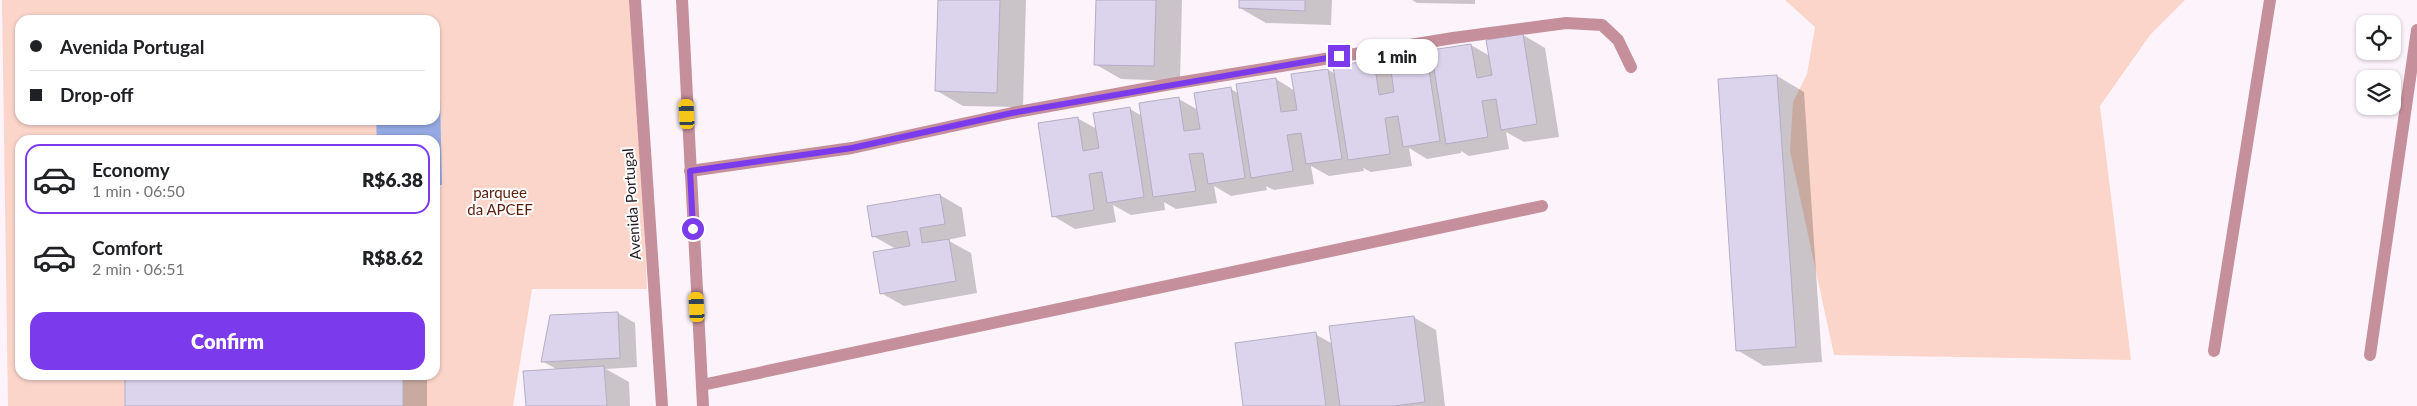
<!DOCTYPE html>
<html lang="en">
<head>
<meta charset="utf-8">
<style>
  :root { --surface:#fff; --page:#f6f6f6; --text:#202124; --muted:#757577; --line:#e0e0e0; --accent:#7c3aed }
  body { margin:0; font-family:Lato,sans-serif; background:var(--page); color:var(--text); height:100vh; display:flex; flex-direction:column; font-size:19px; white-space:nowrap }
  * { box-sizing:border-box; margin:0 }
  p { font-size:16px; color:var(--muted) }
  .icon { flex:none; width:28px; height:28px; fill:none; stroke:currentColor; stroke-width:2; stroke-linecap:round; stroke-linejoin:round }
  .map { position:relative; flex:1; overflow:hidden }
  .drawer { position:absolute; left:15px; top:135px; width:425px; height:245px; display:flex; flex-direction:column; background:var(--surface); border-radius:15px; box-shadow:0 1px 4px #0004 }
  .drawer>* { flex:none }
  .hud { position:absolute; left:15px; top:15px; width:425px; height:110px; border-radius:15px; box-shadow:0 1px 4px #0004; display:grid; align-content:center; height:110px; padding:0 15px; background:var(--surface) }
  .fabs { position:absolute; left:2356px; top:15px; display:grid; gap:10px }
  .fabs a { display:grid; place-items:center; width:45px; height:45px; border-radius:10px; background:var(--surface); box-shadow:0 1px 4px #0004; font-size:25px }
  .end { position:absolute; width:22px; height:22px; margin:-11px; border:6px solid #7c3aed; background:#fff; box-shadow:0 0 0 2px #fff }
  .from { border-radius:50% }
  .bubble { position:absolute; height:35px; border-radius:15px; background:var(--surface); box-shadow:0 1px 4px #0004; font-size:16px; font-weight:800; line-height:35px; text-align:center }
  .car { position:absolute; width:15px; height:30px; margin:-15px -8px; border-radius:6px; box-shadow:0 0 4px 1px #0007; background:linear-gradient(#f5c518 24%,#345 0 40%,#f5c518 0 76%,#345 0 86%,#f5c518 0) }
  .hud b { display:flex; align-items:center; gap:18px; height:48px; font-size:19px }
  .hud b+b { border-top:1px solid var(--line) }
  .hud i { width:12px; height:12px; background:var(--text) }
  ul { padding:9px 0 0; list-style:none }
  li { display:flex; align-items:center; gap:15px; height:70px; margin:0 10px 8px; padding:0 5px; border:2px solid transparent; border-radius:15px }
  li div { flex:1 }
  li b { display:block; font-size:19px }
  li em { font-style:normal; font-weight:800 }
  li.active { border-color:var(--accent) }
  li>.icon { width:45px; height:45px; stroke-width:1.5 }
  .cta { display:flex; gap:10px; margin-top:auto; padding:10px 15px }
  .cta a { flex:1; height:58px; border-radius:15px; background:var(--accent); color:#fff; font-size:20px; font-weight:800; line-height:58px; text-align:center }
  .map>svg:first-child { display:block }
  .green { fill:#fbd5ca; fill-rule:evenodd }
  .water { fill:#95aae3 }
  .shadow { fill:#0003 }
  .building { fill:#dcd4ec; stroke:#b5adc4 }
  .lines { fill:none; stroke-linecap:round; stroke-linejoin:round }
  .service { stroke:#c5909b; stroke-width:12 }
  .minor { stroke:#c5909b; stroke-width:12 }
  .tertiary { stroke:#c5909b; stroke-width:12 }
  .route { stroke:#7c3aed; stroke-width:6 }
  .labels { text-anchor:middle; stroke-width:4; stroke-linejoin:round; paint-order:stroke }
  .park-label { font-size:15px; fill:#5a1e0b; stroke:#fff }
  .street-label { font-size:15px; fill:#241c22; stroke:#fff }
</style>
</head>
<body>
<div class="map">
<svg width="2417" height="406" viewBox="0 0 2417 406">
  <rect width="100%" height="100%" fill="#fdf4fb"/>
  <path class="green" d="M2 0H634L647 289H532L513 406H8ZM20 20H435V120H20ZM20 140H435V375H20Z
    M1785 0H2185L2150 35 2100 106 2131 360 1834 355 1790 151 1793 102 1807 74 1815 27Z"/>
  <path class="water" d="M435 53H439L442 185H435V140H377L376 120H435Z"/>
  <path class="shadow" d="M939 0H1026L1023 107 963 106 937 91Z
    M1097 0H1182L1180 81 1121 79 1095 64Z
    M1240 0H1332L1331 25 1266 23 1240 8Z
    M1412 0H1475V4L1417 3Z
    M1523 35 1545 48 1559 137 1524 142 1506 132 1509 149 1469 156 1461 151V153L1427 159 1409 148 1412 166 1371 172 1363 168 1364 171 1329 176 1311 166 1314 184 1274 190 1266 186 1267 190 1231 196 1214 186 1217 203 1176 209 1164 202 1165 210 1131 215 1113 205 1116 222 1075 229 1053 216 1077 118 1097 129 1130 109 1142 116 1179 99 1198 110 1231 89 1239 94 1276 79 1295 91 1328 70 1336 74 1373 62 1393 73 1426 52 1433 56 1471 45 1490 56Z
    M1777 76 1804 92 1822 362 1764 366 1737 350 1719 80Z
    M940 195 962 208 966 236 947 240 971 253 977 293 904 306 881 293 896 249 873 236Z
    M618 313 635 323 637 367 606 369 629 382 630 406H527L558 370 542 361Z
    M1413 317 1436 330 1445 406H1244L1315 334 1333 344Z
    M126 375H427V406H126Z"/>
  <path class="building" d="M938 0H1000L997 93 935 91Z
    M1096 0H1156L1154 66 1094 65Z
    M1239 0H1305V11L1239 8Z
    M1523 34 1537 124 1501 130 1496 99 1482 101 1488 137 1446 144 1431 50 1471 44 1477 78 1492 75 1486 40Z
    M1426 51 1440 141 1403 147 1398 116 1385 118 1390 154 1348 160 1333 66 1374 60 1379 95 1394 92 1389 56Z
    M1328 69 1342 159 1306 164 1301 133 1287 135 1293 171 1251 178 1236 84 1276 78 1281 112 1297 110 1291 74Z
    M1777 75 1796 347 1736 351 1718 79Z
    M1231 87 1245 178 1208 184 1203 153 1189 154 1196 191 1153 197 1139 103 1179 97 1184 131 1200 129 1194 93Z
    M1130 107 1144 197 1107 203 1102 172 1089 174 1094 210 1052 217 1038 123 1078 117 1083 151 1099 148 1093 113Z
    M940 194 945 224 920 228 922 243 949 239 956 281 880 294 873 252 910 246 907 231 872 237 867 206Z
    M19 309H20V363H18Z
    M618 312 620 358 541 362 550 315Z
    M1414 316 1425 402 1394 406H1340L1329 326Z
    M1316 332 1326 406H1243L1235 343Z
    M604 366 607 406H526L523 371Z
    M125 375H403V406H125Z"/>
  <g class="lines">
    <path class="service" d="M690 171 852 148 1012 113 1165 85 1453 38 1566 23 1602 25 1618 40 1631 67"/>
    <path class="minor" d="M2214 351 2270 0
      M2370 355 2417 30
      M702 385 1542 206"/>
    <path class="tertiary" d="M635 0 662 406
      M682 0 703 406"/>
  </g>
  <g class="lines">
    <path class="route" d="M693 229 690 171 852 148 1012 113 1339 56"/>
  </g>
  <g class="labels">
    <g class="park-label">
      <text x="500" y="198">parquee<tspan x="500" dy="17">da APCEF</tspan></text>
    </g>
    <g class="street-label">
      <text transform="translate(632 204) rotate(-94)" y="5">Avenida Portugal</text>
    </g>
  </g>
</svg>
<div class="fabs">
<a><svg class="icon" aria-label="locate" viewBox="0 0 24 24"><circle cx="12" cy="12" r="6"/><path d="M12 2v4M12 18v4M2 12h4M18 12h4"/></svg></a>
<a><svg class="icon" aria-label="layers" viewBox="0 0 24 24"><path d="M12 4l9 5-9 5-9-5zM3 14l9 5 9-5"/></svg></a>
</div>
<i class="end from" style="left:693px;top:229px"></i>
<i class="end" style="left:1339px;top:56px"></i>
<div class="bubble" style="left:1356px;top:39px;width:82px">1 min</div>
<i class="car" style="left:687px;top:114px;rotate:357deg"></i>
<i class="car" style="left:697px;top:307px;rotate:357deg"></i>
<div class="hud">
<b><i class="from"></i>Avenida Portugal</b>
<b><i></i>Drop-off</b>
</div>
<section class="drawer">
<ul>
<li class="active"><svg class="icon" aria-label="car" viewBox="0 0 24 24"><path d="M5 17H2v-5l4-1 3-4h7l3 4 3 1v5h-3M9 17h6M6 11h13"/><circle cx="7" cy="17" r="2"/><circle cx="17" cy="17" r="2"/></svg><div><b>Economy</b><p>1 min · 06:50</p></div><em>R$6.38</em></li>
<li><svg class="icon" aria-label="car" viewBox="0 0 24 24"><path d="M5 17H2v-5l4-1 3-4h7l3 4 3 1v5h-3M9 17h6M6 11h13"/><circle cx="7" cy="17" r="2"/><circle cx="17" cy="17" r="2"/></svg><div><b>Comfort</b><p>2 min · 06:51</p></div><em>R$8.62</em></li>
</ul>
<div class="cta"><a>Confirm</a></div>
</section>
</div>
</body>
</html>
